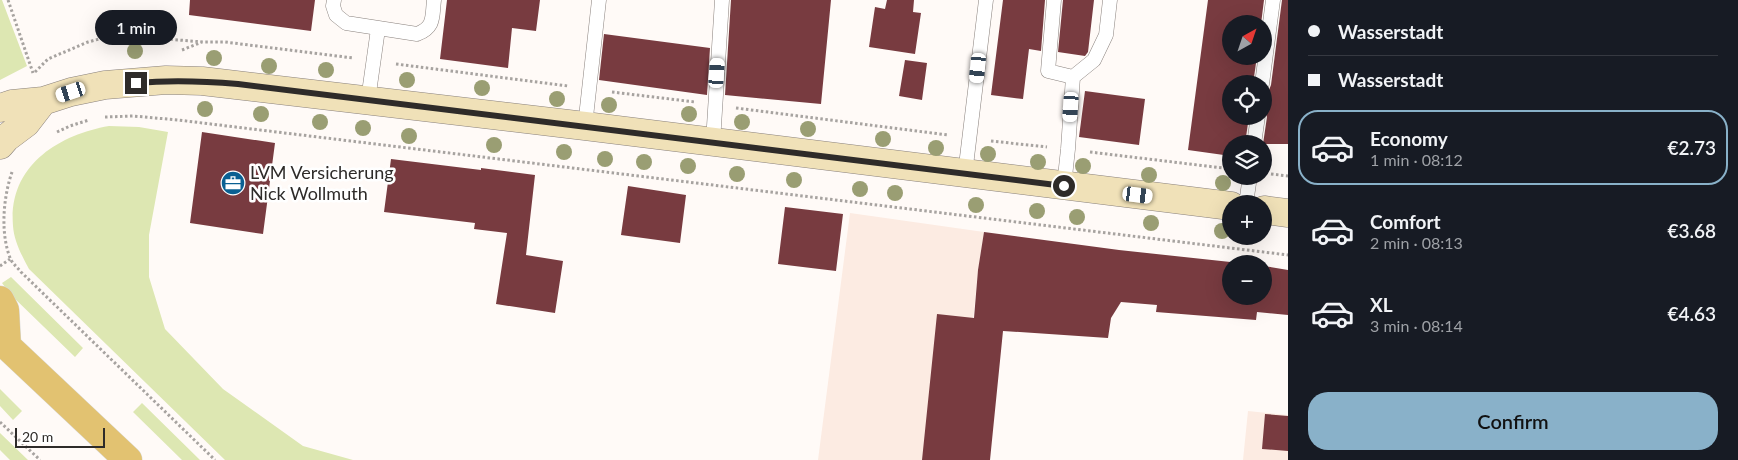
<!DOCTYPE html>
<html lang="en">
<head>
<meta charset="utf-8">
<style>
  :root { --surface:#171b24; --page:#242831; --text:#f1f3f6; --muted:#9ea1a6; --line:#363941; --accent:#89b1c9 }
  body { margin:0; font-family:Lato,sans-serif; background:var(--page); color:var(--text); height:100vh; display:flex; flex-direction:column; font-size:19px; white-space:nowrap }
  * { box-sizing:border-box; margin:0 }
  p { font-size:16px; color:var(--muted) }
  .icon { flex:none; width:28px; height:28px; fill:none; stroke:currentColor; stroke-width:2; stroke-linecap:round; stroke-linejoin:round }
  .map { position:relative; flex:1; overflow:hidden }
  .panel { display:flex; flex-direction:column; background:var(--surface); width:450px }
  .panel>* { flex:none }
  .hud { display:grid; align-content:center; height:110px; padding:0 20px; background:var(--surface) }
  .needle { width:32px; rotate:40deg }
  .buttons { position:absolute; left:1222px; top:15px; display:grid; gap:10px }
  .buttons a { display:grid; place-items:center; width:50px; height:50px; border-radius:50%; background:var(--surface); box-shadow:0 5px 20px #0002; font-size:25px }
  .scale { position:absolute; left:15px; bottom:12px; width:90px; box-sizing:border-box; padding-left:5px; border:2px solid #2e2b29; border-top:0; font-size:14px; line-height:18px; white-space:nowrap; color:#2e2b29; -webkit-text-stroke:4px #fff; paint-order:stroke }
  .end { position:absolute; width:22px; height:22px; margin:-11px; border:6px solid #2e2b29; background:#fff; box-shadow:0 0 0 2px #fff }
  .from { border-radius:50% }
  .bubble { position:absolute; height:35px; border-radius:18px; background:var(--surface); box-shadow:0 5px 20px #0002; font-size:16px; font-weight:600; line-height:35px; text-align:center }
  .car { position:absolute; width:15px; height:30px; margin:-15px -8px; border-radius:6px; box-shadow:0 0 4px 1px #0007; background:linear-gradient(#fff 24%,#345 0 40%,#fff 0 76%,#345 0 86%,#fff 0) }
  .hud b { display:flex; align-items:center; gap:18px; height:48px; font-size:19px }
  .hud b+b { border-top:1px solid var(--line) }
  .hud i { width:12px; height:12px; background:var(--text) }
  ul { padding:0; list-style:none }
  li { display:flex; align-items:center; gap:15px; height:75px; margin:0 10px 8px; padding:0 10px; border:2px solid transparent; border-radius:20px }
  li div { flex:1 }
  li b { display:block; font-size:19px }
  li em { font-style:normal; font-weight:600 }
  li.current { border-color:var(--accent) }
  li>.icon { width:45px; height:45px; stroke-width:1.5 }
  .primary-button { display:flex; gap:10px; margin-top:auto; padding:10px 20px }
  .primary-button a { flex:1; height:58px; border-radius:20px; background:var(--accent); color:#111; font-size:20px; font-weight:600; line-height:58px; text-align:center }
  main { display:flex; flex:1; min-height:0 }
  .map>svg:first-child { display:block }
  .built { fill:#fcebe2 }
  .green { fill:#dde7b2 }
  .building { fill:#783b40 }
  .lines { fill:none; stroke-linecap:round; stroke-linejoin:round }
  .lane-casing { stroke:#89817d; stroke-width:15 }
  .secondary-casing { stroke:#89817d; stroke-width:29 }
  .primary-casing { stroke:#d9d9d8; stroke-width:29 }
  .path { stroke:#a7a3a0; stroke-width:3; stroke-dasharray:2.5 2.5; stroke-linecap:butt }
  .lane { stroke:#fff; stroke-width:14 }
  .secondary { stroke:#f0e1b8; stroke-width:28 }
  .primary { stroke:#e2c271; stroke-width:28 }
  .tree { fill:#9a9e73 }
  .route { stroke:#2e2b29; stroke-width:6 }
  .labels { text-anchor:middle; stroke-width:5; stroke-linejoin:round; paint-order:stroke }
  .poi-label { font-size:18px; fill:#2e2b29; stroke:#fff; text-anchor:start }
</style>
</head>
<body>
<main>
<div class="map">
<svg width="1288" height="460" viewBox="0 0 1288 460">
  <rect width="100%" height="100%" fill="#fffaf7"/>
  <path class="built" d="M850 213 984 232 978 271 959 460H818Z
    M1248 411 1288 415V460H1243Z"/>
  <path class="green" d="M0 0H2L27 66 0 80Z
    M109 126 139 127 168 132 149 235V277L165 329 223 389 303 446 353 460H225L29 269C22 256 14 241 13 226 8 166 58 135 109 126Z
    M11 277 83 348 75 357 11 295 2 283Z
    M0 389 22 411 13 420 0 406Z
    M142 403 200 460H182L133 412Z
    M0 433 28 460H10L0 450Z"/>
  <path class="building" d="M190 0H315L311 31 189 15Z
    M447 0H540L536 31 512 28 508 68 440 59Z
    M731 0H831L821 104 725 95Z
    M887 0H914L913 12 921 13 915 54 869 47 875 7 885 9Z
    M1003 0H1045L1041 51 1029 49 1023 99 991 95Z
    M1063 0H1094L1088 52 1085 56 1058 52Z
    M1208 0H1264L1261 24H1231V56H1257L1253 84H1231V116H1249L1245 144H1231V156L1188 150Z
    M1282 0H1288V144H1263L1267 117 1264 109V92L1269 90 1271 85Z
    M604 34 710 48 707 95 599 80Z
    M905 60 927 63 922 100 899 96Z
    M1085 91 1145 99 1139 145 1079 137Z
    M202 132 275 143 263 234 190 223Z
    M391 159 481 170V168L535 175 526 255 563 261 555 313 496 304 507 233 474 229 475 223 384 212Z
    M628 186 686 195 680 243 621 235Z
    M785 207 843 214 836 271 778 264Z
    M984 232 1119 250 1249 264H1231V296H1264V266L1288 270V315L1257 312 1256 320 1156 312 1157 305 1121 302 1111 318 1108 338 1003 331 990 460H922L937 314 974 318 978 270Z
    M1265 414 1288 416V451L1262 449Z"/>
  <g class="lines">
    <g class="lane-casing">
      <path id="lane" d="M334 0 333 6 336 15 346 23 417 34C435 27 432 17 434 0
        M1054 0 1048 71 1073 77 1068 149 1064 186
        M1073 77 1094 60 1106 35 1110 0
        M1262 84 1273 0
        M368 100 378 29
        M585 126 599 0
        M713 142 722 0
        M1254 144 1258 116
        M965 174 986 0
        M1246 204 1250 176"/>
    </g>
    <g class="secondary-casing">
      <path id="secondary" d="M0 108 12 104 43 101 71 92 105 85 166 80 202 81 585 126 1231 206
        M0 145 6 138 26 123 43 101
        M1264 210 1288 213"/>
    </g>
    <g class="primary-casing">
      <path id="primary" d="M0 300 5 310 7 346
        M0 342 7 346 128 460"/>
    </g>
    <path class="path" d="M8 0 33 73
      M182 50 202 42
      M396 64 568 86
      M35 72 48 59 88 42 103 38 129 36 203 42H225L353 58
      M612 92 695 102
      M736 108 948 135
      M105 117 133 116 178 120 1288 255
      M57 132 70 126 89 120
      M991 141 1047 147
      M1090 152 1231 169
      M12 172C3 198 0 235 11 260 14 265 18 268 21 272L215 460
      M1271 174 1288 176
      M0 266 10 259
      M0 422 40 460"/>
    <use href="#lane" class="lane"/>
    <use href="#secondary" class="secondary"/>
    <use href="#primary" class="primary"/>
  </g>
  <g class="tree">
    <circle cx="135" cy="51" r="8"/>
    <circle cx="214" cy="58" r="8"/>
    <circle cx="269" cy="66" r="8"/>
    <circle cx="326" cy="70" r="8"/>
    <circle cx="407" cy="80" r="8"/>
    <circle cx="482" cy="88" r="8"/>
    <circle cx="557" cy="99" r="8"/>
    <circle cx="609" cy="105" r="8"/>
    <circle cx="205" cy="109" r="8"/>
    <circle cx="261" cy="114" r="8"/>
    <circle cx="689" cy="114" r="8"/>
    <circle cx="320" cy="122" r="8"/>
    <circle cx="742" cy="122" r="8"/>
    <circle cx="363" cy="128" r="8"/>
    <circle cx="808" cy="129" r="8"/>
    <circle cx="409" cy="136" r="8"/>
    <circle cx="883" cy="139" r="8"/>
    <circle cx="494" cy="145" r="8"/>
    <circle cx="936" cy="148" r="8"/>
    <circle cx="564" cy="152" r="8"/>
    <circle cx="988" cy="154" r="8"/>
    <circle cx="605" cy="159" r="8"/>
    <circle cx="644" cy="162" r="8"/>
    <circle cx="1038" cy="162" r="8"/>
    <circle cx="688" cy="166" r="8"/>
    <circle cx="1083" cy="166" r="8"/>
    <circle cx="737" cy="174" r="8"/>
    <circle cx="1149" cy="175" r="8"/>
    <circle cx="794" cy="180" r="8"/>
    <circle cx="1223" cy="183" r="8"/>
    <circle cx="860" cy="189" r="8"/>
    <circle cx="895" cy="193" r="8"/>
    <circle cx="976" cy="205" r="8"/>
    <circle cx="1037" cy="211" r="8"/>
    <circle cx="1077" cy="217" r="8"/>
    <circle cx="1151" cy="223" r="8"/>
    <circle cx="1222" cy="231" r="8"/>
  </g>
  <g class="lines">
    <path class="route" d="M136 83C170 80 203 81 238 84L1064 186"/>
  </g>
  <defs>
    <g id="office-disc" transform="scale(1.25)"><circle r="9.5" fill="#0a6092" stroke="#fff"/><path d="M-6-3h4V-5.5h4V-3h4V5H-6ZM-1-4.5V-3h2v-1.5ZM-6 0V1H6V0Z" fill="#fff"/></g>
  </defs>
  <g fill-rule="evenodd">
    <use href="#office-disc" x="233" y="183"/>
  </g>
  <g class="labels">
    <g class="poi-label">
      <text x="250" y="179">LVM Versicherung<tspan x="250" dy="21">Nick Wollmuth</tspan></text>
    </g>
  </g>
</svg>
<div class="buttons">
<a><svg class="needle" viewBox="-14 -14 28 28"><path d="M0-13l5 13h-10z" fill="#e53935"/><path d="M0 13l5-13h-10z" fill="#9ea1a6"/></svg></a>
<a><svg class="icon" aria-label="locate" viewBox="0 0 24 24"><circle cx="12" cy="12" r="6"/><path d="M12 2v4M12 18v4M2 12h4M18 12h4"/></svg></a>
<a><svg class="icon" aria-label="layers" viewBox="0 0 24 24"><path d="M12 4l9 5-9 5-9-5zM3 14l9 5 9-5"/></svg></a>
<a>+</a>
<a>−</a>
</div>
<div class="scale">20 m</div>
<i class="end from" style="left:1064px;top:186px"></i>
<i class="end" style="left:136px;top:83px"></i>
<div class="bubble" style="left:95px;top:10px;width:82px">1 min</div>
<i class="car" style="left:978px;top:68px;rotate:186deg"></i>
<i class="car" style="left:717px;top:73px;rotate:4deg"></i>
<i class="car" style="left:71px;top:92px;rotate:252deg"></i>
<i class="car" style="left:1071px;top:107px;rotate:184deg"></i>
<i class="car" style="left:1138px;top:195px;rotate:97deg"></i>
</div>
<section class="panel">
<div class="hud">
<b><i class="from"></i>Wasserstadt</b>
<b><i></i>Wasserstadt</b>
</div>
<ul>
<li class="current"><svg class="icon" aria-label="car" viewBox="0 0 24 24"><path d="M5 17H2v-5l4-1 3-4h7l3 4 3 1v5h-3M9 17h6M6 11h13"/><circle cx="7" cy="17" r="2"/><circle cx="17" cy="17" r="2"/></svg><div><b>Economy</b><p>1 min · 08:12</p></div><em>€2.73</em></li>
<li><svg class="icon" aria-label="car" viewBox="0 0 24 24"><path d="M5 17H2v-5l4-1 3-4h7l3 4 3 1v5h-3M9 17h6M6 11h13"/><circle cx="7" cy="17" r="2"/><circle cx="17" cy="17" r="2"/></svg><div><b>Comfort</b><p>2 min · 08:13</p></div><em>€3.68</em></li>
<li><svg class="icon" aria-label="car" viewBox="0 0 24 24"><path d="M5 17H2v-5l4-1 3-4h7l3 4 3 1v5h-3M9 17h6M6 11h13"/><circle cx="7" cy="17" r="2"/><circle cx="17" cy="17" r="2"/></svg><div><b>XL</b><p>3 min · 08:14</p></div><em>€4.63</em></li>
</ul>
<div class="primary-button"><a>Confirm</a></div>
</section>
</main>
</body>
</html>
